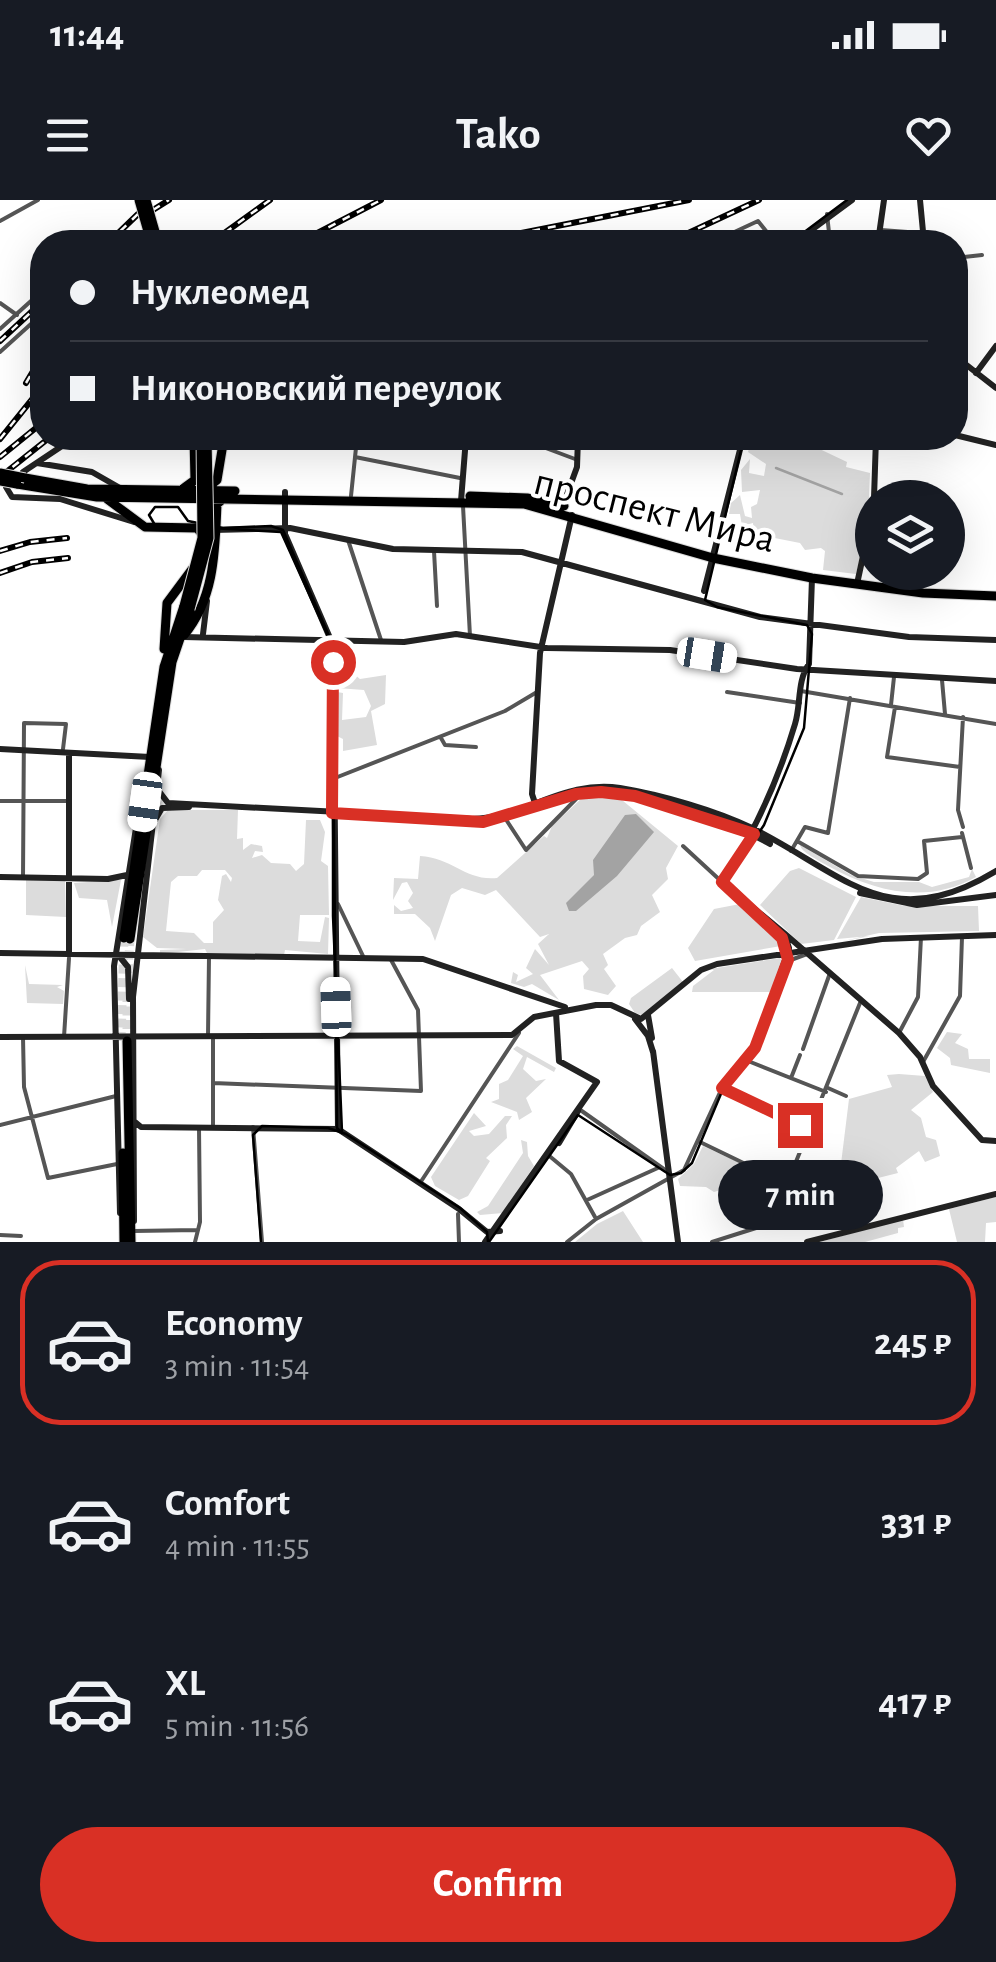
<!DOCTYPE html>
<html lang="en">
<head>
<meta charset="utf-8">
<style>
  :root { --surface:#171b24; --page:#20242c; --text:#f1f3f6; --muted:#9ea1a6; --line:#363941; --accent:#d93025 }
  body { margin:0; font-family:"Alegreya Sans",sans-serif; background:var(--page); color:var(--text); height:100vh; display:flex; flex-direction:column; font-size:38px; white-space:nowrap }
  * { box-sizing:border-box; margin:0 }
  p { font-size:32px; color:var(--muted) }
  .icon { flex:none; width:55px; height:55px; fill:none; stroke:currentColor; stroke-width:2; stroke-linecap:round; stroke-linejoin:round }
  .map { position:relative; height:1042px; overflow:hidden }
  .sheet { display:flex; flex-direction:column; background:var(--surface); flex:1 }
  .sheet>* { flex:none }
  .hud { position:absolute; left:30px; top:30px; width:938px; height:220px; border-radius:40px; box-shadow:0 10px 40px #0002; display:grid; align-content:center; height:220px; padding:0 40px; background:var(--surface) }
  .controls { position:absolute; left:855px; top:280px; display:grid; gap:20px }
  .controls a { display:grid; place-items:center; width:110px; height:110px; border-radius:50%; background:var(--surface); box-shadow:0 10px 40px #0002; font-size:50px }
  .end { position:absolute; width:45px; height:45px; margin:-22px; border:12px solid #d93025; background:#fff; box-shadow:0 0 0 5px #fff }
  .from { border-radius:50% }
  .bubble { position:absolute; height:70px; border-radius:35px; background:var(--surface); box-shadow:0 10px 40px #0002; font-size:32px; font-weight:600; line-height:70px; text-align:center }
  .car { position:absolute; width:30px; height:60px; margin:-30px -15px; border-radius:12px; box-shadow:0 0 8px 2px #0007; background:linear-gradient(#fff 24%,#345 0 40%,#fff 0 76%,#345 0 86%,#fff 0) }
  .hud b { display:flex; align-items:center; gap:35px; height:95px; font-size:38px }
  .hud b+b { border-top:2px solid var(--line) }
  .hud i { width:25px; height:25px; background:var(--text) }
  ul { padding:18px 0 0; list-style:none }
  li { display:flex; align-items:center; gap:30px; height:165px; margin:0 20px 15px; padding:0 20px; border:5px solid transparent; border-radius:40px }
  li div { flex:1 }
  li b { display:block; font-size:38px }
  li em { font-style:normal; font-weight:600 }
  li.selected { border-color:var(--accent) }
  li>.icon { width:90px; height:90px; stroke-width:1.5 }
  .action { display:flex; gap:20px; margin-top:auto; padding:20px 40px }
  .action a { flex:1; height:115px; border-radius:60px; background:var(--accent); color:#fff; font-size:40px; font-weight:600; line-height:115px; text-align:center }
  .status { display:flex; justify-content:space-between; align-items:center; height:70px; padding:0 50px; background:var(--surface); direction:ltr }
  .status svg { height:28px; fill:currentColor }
  header { display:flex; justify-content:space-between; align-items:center; height:130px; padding:0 40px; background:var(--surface); font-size:45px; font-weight:600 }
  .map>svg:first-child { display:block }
  .green { fill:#dcdcdc; fill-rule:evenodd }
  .water { fill:#a3a3a3 }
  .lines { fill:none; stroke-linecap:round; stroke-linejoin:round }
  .stream { stroke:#a3a3a3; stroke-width:2.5 }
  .primary-tunnel { stroke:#d9d9d9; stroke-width:9; stroke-dasharray:9 4.5; stroke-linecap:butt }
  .primary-casing { stroke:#dbdbdb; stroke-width:11 }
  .street { stroke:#555; stroke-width:4 }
  .secondary { stroke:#222; stroke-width:6 }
  .primary { stroke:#000; stroke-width:9 }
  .tram { stroke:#000; stroke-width:2.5 }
  .rail-casing { stroke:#000; stroke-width:6 }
  .rail { stroke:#fff; stroke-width:2.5; stroke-dasharray:8; stroke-linecap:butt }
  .primary-bridge-casing { stroke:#dbdbdb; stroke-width:11; stroke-linecap:butt }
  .primary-bridge { stroke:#000; stroke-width:9 }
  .route { stroke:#d93025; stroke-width:12 }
  .labels { text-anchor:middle; stroke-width:8; stroke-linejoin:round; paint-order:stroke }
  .street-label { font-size:40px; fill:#000; stroke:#fff }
</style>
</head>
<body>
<div class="status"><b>11:44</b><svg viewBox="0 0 49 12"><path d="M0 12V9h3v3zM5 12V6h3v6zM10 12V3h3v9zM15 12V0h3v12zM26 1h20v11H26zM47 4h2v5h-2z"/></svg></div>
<header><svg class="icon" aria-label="menu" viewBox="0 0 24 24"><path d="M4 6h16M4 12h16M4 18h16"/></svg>Tako<svg class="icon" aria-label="heart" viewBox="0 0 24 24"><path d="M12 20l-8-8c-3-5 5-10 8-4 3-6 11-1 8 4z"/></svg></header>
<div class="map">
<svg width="996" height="1042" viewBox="0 0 996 1042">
  <rect width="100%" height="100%" fill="#fff"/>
  <path class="green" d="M773 238 804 242 809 238 807 243 847 262 846 267 870 273 868 323 856 374 823 370 825 351 821 348 805 350 800 343 754 334 753 323 742 326 740 314H729L731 303 740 295 745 316 752 318 751 307 757 304 760 290 742 292 741 270 750 259 749 273 764 276 766 264 748 252 751 242 760 248 771 247Z
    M355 457 354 474 360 479 386 475 385 504 371 511 377 545 343 551V539L337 536V492L343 493 342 520 366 517 371 506 364 490 337 488V459Z
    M617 596 678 646 666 668 668 679 652 695 660 712 641 726 637 735 625 738 603 754 608 765 604 769 616 786 608 795 584 789 583 776 589 769 582 761 540 775 559 800 532 784 524 787 511 783 513 772 518 775 516 782 533 774 526 768 535 749 549 765 538 744 549 734 540 737 496 690 485 695 462 688 451 695 435 741 430 728 415 714H394V705L401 711 413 708 408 701 413 693 407 682 402 683 393 700 394 678 418 679 420 656C453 658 465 681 497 678L544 636 547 638 552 626 583 597Z
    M168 610H238L237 639 243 638V650L251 644 262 646 263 652 255 651 252 658 262 655 271 663 290 664 296 671 304 664 306 620H320L325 632 321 661 328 666 329 715H300L298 741 320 742 325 717 329 718 328 754 285 750 284 755 207 753 205 749 160 754V750L187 749 157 748 143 737 160 619ZM202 670H225L232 678 231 682 226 674 222 676 218 700 224 710 213 722V743H204L194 733 166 731 171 682 178 676H197Z
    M800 645 851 675 874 682H919L932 687 969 677 972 669 976 677C928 704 877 693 828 666 818 660 801 652 800 645Z
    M799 668 856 697 834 740 801 744 760 705 790 671Z
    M26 679 65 680 66 717 26 715Z
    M116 680H121L112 727 107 700 79 698 74 683Z
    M861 697 905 706H978L979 731 879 733 839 742 870 736 837 739Z
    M740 704 780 739 781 746 695 761 688 748 714 709Z
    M780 758 783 763 772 792H692L693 786 714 770 710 769Z
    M25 765 29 784 63 785 57 787 64 791 63 804 27 803Z
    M672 768 683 782 642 815 635 813 629 804 631 798Z
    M947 832 962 834 955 843 968 849 969 859H990V873L951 865 950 858 937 848Z
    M517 846 556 868 554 872 527 857 523 869 536 881 546 879 526 898 532 912 519 920 517 912 491 902 499 899V884L508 880 523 856 513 849Z
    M899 874 925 876 933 892 911 910 921 918 926 937 936 940 940 956 925 962 919 951 896 968 898 973 838 988 849 899 892 887 887 875Z
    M474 913 486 926 469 931 474 936 489 934 505 916H512L506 925 507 938 486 958 490 961 468 996 459 1000 435 986 431 977Z
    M521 940 527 942 528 956 534 966 503 1013 480 1015 477 1012 488 1006 523 953Z
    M703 946 751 968 746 982 714 992 706 987 680 986 678 979 694 964Z
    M996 997V1022L986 1023 985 1042H957L949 1009Z
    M623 1011 643 1042H575L597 1024Z
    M903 1019 904 1027 898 1028V1033L865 1042H820Z"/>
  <path class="water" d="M625 615 636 614 654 632 617 676 576 711H569L566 703 594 675 593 660Z"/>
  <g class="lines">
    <path class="stream" d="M776 268 842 294"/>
    <path class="primary-tunnel" d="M128 773 130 739
      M127 793V841
      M121 841 124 738"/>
    <g class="primary-casing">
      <path id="primary" d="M25 278 87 289 235 291
        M17 284 97 297 524 304 713 358 812 378 923 393 996 396
        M184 288 195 280 194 238
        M207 288 217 280 224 238
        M470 296 527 298 564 306
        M107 299 145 327 197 328 203 335
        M184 435C215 398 215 350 217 304L224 298
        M164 449 167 403 193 368
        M124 738 164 467 184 406
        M130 739 172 462 190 409
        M127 841 131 1042
        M123 953 124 1042"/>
    </g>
    <path class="street" d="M827 14 830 42
      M0 21 38 0
      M881 30 921 33
      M889 31 890 42
      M715 41 758 21 770 36 780 35 786 42
      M955 58 982 55
      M0 103 17 115
      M0 129 42 91
      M0 152 42 114
      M336 238 357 244
      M519 238 575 259
      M835 238 874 248
      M355 257 460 278
      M351 296 357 238
      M463 306 470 436
      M348 340 381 440
      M434 351 437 406
      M942 480 945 514
      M801 491 996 524
      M727 492 800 503
      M891 505 894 477
      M895 507 887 557 960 567
      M441 538 445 545 476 547
      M335 578 505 511 537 492
      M0 601H69
      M505 618 526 650 580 595
      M963 627 958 610 963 517
      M962 633 971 668
      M797 641 858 676 918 679 927 673 924 641 962 637
      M683 646 722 682
      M791 651 805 627 828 633 850 498
      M23 678 24 523 66 524 63 549
      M338 704 364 758
      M788 761 807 754
      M899 833 918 797 921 737
      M208 836 209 757
      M213 836V926
      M23 837 24 887 48 978 117 964
      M64 837 69 758
      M803 849 830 773
      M748 861 826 892
      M923 862 960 796 962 737
      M791 878 800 855
      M213 883 421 891 418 810 390 758
      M828 888 846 896
      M579 909 668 972
      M0 925 116 896
      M253 927 262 1042
      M700 942 787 984 842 1001 853 1028
      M547 954 571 974 595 1017
      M420 983 519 833
      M787 984 860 803
      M587 1000 660 967
      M458 1014 459 1042
      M795 1014 838 999
      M134 1031 197 1030
      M0 1035 21 1036
      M195 1042 200 1022 199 928
      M567 1042 596 1019 684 970 722 888 802 926
      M712 1042 756 1028"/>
    <path class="secondary" d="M920 0 924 42
      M795 42 852 0
      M878 42 884 0
      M955 156 996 188
      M976 173 996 146
      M955 235 996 245
      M37 263 92 272 120 288
      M23 272 74 238
      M6 287 12 297 60 299 134 322
      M285 292V334L333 445 338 929
      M874 298 876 238
      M461 301 466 238
      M562 308 577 267 578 238
      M213 330 290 328 393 349 522 352 760 417 909 437 996 440
      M857 384 872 314
      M704 391 743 238
      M203 434 207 401
      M184 437 404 442 456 434 547 448 670 450 797 469 996 481
      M0 549 150 557
      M158 590 168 603 472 619C524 618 566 579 620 588 662 595 714 610 752 628 846 675 888 736 996 671
      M536 606 532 594 540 453 572 315
      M524 611C546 604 568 593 592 592 640 588 728 620 770 644
      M155 620 162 608 189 607
      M0 677 108 679 127 675
      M722 682C755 632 778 581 795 524 801 505 797 480 809 464L812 378
      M722 682 784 733 789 748 756 847 722 888
      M723 683 781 736 787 753
      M860 693 917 705 996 695
      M784 733 899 833 920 857 933 886 982 940 996 941
      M0 753 423 759 565 807
      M69 754V555
      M119 756 128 767 129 799
      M648 815 652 838
      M635 819 648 836 653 852
      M0 837 512 835 534 817 596 805H611L641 819 701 770 717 764 882 739 996 735
      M653 851 678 1042
      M135 922 141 927 338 929 459 1009 487 1032 500 1031
      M559 943 578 911
      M120 1013 114 766 140 603
      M134 1021 133 797 159 570
      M485 1042 597 882 559 861 556 813
      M807 1042 996 994"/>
    <use href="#primary" class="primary"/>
    <path class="tram" d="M791 42 847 0
      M342 933 337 928 332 445 281 332 155 325 149 315 155 307H178L188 321 223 328 271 326 283 330 333 445V716L342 932
      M261 1042 253 935 262 926 328 928 346 934 460 1008 487 1032 488 1042
      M489 1042 578 915 670 975 681 973 692 963 723 889 752 857 788 762 783 735 727 681 764 625 804 528 812 434 807 425 717 407 705 400 744 238"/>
    <g class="rail-casing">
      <path id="rail" d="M153 10 169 0
        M109 42 138 14
        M212 42 270 0
        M300 42 381 0
        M357 42 399 37H501L689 0
        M669 42 759 0
        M0 141 42 102
        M26 183 42 156
        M0 239 42 187
        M0 257 42 223
        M0 277 49 238
        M0 351 30 342 67 338
        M0 373 32 362 68 358"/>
    </g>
    <use href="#rail" class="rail"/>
    <g class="primary-bridge-casing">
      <path id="primary-bridge" d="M139 0 151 42
        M146 0 158 42
        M0 273 25 278
        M0 281 17 284
        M184 406 202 338 201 238
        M190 409 209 338 207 238"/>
    </g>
    <use href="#primary-bridge" class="primary-bridge"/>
  </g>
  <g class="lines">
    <path class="route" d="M333 462 332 613 483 622 576 594 601 592 635 596 754 634 722 682 782 738 788 760 755 848 722 888 800 925"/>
  </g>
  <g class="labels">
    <g class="street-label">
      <text transform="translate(655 309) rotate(14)" y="14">проспект Мира</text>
    </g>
  </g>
</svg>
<div class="controls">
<a><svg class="icon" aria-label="layers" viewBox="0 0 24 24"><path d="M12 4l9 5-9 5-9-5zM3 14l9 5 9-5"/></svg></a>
</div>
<i class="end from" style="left:333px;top:462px"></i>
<i class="end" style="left:800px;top:925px"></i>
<div class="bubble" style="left:718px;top:960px;width:165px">7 min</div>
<i class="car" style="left:707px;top:455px;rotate:99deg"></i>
<i class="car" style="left:145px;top:602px;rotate:188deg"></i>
<i class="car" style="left:336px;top:807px;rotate:358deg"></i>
<div class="hud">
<b><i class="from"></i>Нуклеомед</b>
<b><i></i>Никоновский переулок</b>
</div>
</div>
<section class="sheet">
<ul>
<li class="selected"><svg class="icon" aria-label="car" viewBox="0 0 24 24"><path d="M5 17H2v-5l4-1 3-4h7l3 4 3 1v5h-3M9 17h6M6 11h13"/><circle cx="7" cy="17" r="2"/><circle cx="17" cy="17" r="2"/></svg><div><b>Economy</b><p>3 min · 11:54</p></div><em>245 ₽</em></li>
<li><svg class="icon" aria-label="car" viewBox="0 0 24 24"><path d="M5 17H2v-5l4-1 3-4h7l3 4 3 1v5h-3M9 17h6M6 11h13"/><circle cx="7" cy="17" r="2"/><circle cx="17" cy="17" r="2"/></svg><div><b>Comfort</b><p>4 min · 11:55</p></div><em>331 ₽</em></li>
<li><svg class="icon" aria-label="car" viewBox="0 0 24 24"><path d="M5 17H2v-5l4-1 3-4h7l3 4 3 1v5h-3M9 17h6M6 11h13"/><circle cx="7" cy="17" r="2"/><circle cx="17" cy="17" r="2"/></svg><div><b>XL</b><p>5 min · 11:56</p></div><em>417 ₽</em></li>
</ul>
<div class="action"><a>Confirm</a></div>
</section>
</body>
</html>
